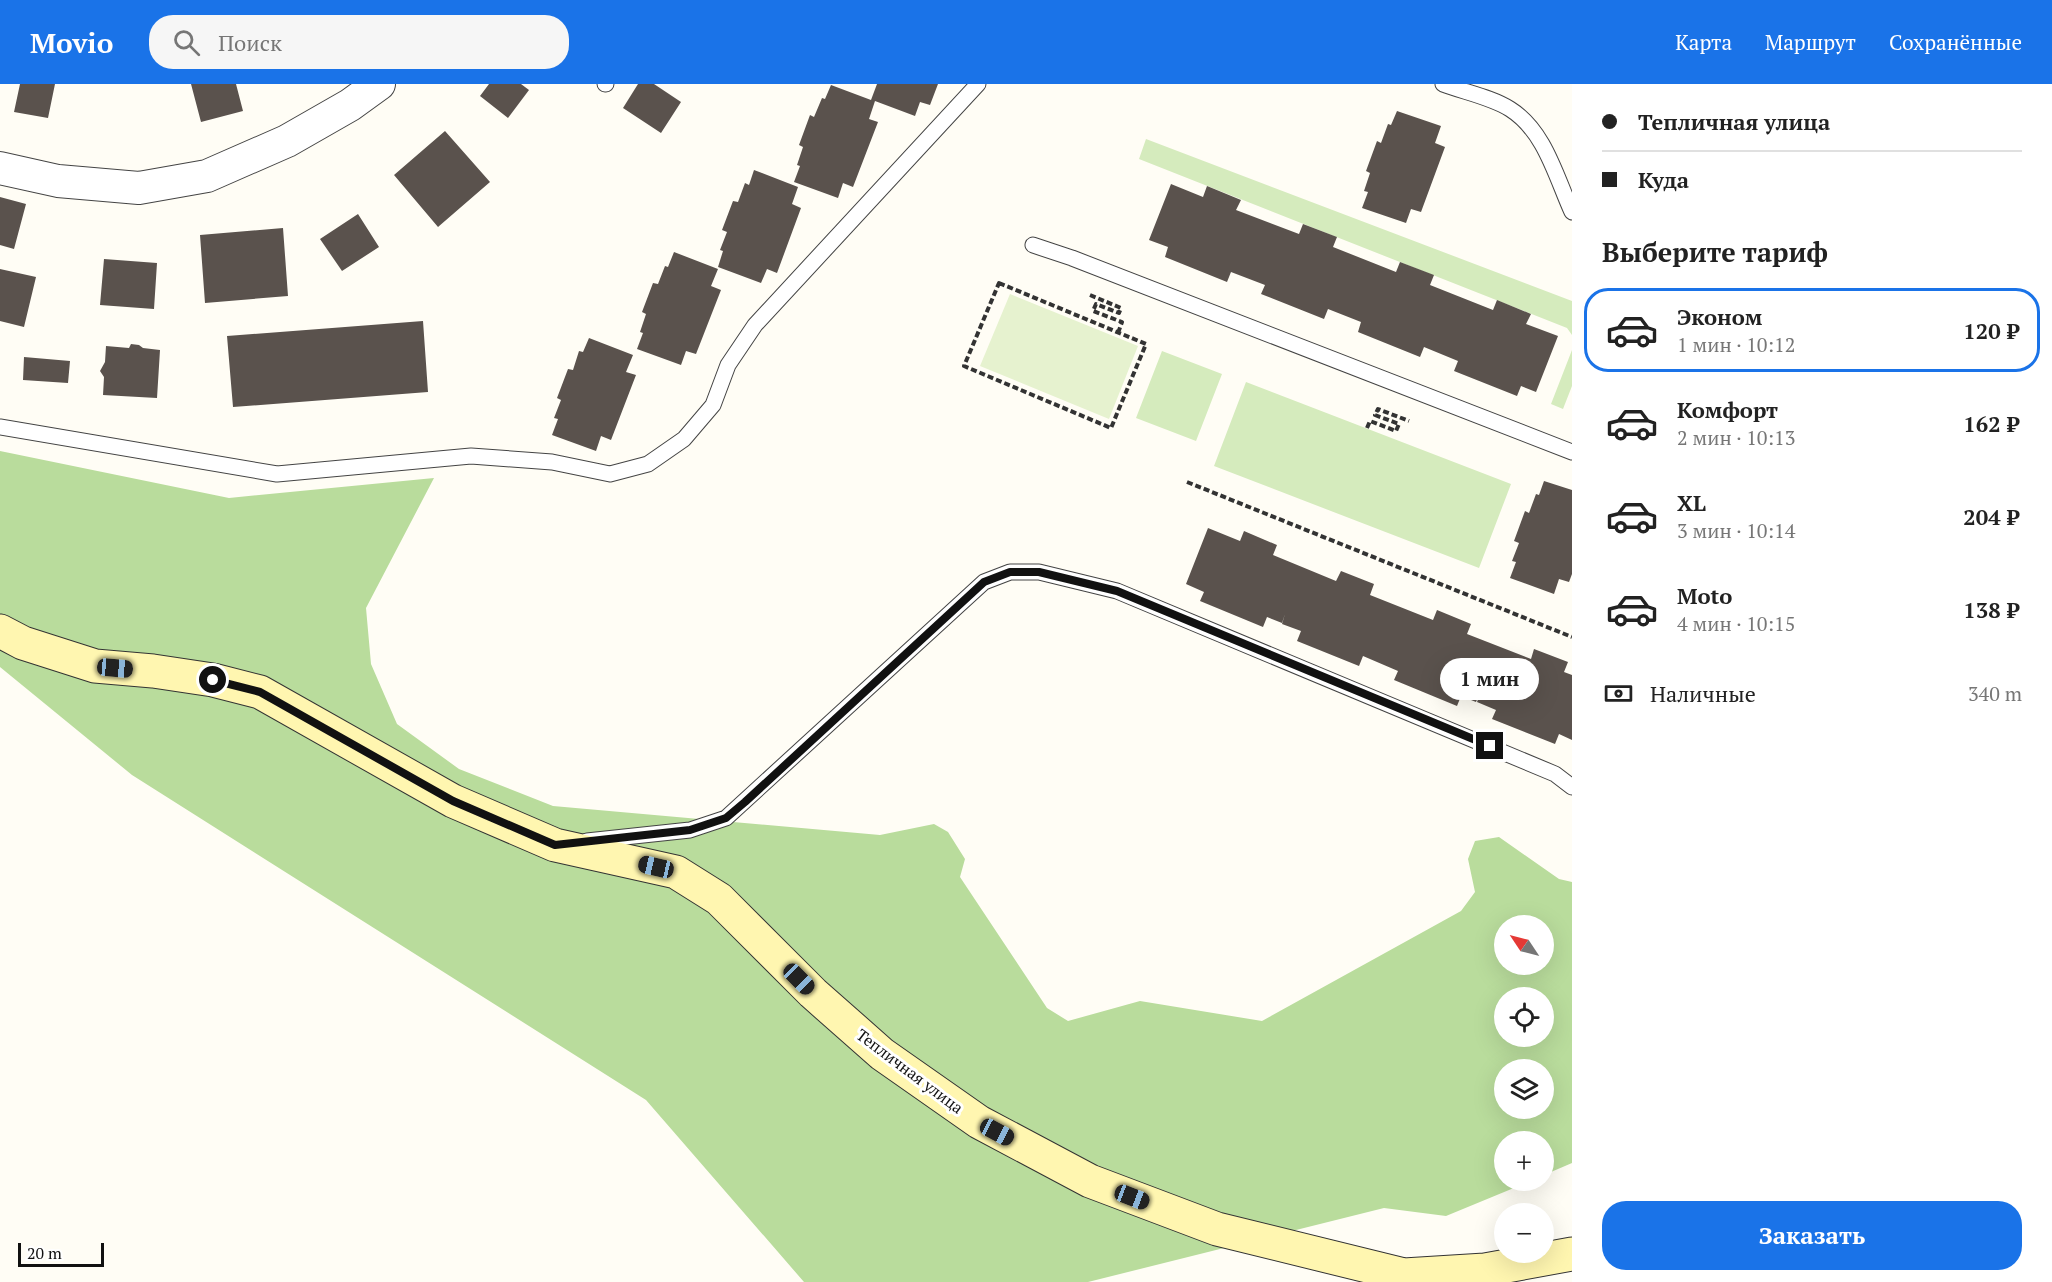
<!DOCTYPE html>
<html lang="ru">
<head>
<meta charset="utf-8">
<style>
  :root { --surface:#fff; --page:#f6f6f6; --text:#222; --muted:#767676; --line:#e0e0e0; --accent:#1a73e8 }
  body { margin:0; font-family:"PT Serif",serif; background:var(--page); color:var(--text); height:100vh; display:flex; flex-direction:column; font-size:22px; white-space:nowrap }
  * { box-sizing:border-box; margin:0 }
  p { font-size:20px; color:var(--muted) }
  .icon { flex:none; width:33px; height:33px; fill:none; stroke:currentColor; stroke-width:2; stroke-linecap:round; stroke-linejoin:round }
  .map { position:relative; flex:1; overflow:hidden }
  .details { display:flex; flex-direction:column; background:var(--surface); width:480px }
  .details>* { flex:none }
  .banner { display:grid; align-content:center; height:132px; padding:0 30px; background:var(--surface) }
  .needle { width:39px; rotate:305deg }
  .tools { position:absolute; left:1494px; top:831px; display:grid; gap:12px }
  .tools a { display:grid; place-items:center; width:60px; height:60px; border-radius:50%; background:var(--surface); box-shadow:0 6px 24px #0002; font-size:30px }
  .scale { position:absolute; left:18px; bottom:15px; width:86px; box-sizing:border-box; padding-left:6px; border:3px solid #111; border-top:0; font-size:16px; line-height:21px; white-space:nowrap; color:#111; -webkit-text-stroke:4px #fff; paint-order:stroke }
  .end { position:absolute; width:27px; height:27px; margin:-14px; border:8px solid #111; background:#fff; box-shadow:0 0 0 3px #fff }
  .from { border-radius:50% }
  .bubble { position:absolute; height:42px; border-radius:21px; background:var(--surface); box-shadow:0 6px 24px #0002; font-size:20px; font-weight:600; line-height:42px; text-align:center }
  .car { position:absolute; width:18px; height:36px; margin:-18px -9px; border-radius:8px; box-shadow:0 0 4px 2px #0007; background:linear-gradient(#222 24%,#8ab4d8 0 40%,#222 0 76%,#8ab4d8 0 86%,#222 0) }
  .banner b { display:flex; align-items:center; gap:21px; height:57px; font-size:22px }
  .banner b+b { border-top:2px solid var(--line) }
  .banner i { width:15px; height:15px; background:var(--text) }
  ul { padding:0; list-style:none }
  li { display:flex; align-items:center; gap:18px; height:84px; margin:0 12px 9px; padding:0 18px; border:3px solid transparent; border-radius:24px }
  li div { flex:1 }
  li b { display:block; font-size:22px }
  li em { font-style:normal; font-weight:600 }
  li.selected { border-color:var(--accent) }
  li>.icon { width:54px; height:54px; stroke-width:1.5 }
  h2 { padding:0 30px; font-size:27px; line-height:72px }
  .pay { display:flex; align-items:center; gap:15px; height:66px; padding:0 30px; font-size:22px }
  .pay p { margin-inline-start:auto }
  .button { display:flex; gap:12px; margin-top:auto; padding:12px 30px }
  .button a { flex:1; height:69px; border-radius:24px; background:var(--accent); color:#fff; font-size:24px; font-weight:600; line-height:69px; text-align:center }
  header { display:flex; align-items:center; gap:36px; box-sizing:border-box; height:84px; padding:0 30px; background:var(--accent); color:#fff }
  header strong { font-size:28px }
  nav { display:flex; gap:33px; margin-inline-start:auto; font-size:21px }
  .search { width:420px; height:54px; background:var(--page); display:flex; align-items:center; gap:15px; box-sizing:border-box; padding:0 21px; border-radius:24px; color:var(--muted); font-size:22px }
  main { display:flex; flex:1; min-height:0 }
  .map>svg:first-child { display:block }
  .green { fill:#d5ebbd }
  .forest { fill:#b9dc9c; fill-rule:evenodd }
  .pitch { fill:#e6f2cf }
  .building { fill:#5a524d }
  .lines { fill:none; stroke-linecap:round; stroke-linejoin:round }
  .lane-casing { stroke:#444; stroke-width:17 }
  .street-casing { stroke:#444; stroke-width:34 }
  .secondary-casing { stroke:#333; stroke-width:35 }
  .path { stroke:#333; stroke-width:4; stroke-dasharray:6 3; stroke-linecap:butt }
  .lane { stroke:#fff; stroke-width:15 }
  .street { stroke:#fff; stroke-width:32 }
  .secondary { stroke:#fff6b0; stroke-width:33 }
  .route { stroke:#111; stroke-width:8 }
  .labels { text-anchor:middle; stroke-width:6; stroke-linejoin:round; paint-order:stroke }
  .street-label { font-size:16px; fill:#111; stroke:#fff }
</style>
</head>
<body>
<header>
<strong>Movio</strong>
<div class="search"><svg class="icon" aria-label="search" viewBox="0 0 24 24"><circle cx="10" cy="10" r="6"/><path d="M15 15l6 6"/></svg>Поиск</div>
<nav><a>Карта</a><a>Маршрут</a><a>Сохранённые</a></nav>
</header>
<main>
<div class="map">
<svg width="1572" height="1198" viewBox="0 0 1572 1198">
  <rect width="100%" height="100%" fill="#fffdf5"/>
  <path class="green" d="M1146 55 1572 217V251L1567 244 1139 75Z
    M1572 266V302L1563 325 1551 320Z
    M1162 267 1222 290 1196 357 1136 334Z
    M1246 298 1511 400 1479 484 1214 382Z"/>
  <path class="forest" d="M0 367 229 414 434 394 366 524 371 580 397 640 459 685 553 722 880 751 934 740 948 748 965 775 960 793 1047 924 1068 937 1140 917 1262 937 1461 827 1475 808 1468 775 1475 757 1499 753 1559 795 1572 798V1079L1544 1091V1058H1504V1096L1531 1097 1446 1132 1384 1124 1088 1198H804L646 1016 132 691 0 583ZM1504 842H1544V880H1504ZM1504 914H1544V952H1504ZM1504 986H1544V1024H1504Z"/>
  <path class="pitch" d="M1010 210 1138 262 1109 335 980 282Z"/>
  <path class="building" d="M20 0H55L48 34 14 28Z
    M191 0H236L243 27 201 38Z
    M489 0H521L529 6 508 34 480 12Z
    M638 0H654L681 18 661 49 623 24Z
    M877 0H938L930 21 920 18 915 32 875 17 869 35 878 38 853 103 843 99 838 114 794 98 800 82 797 81 803 63 799 61 810 31 814 33 822 14 825 15 831 1 871 16Z
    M1397 27 1441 42 1435 59 1445 63 1421 128 1411 125 1406 139 1362 124 1368 108 1364 107 1370 89 1366 87 1377 57 1381 59 1388 40 1391 41Z
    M445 47 490 98 438 143 394 91Z
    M754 86 798 103 792 120 801 124 777 189 767 185 761 199 718 183 723 167 720 166 727 148 722 146 733 117 738 118 745 99 749 101Z
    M1171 100 1203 113 1207 102 1241 116 1236 126 1299 150 1303 140 1337 153 1333 163 1396 188 1400 178 1434 191 1430 201 1493 226 1497 216 1531 230 1526 240 1558 252 1536 308 1521 302 1517 312 1454 287 1458 277 1424 263 1420 273 1358 248 1361 238 1328 225 1324 235 1261 210 1265 201 1231 188 1227 198 1165 173 1168 163 1149 156Z
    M0 113 26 120 14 165 0 161Z
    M358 130 379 163 342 187 320 155Z
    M283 144 288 212 205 219 200 151Z
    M674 168 718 185 711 202 721 206 696 270 686 267 681 281 637 265 643 249 640 248 646 230 642 228 653 199 658 200 665 182 668 183Z
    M104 175 157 179 154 225 100 221Z
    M0 185 36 193 24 243 0 237Z
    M423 237 428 308 233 323 227 252Z
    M589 254 633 271 626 288 636 291 611 356 601 352 596 367 552 351 558 335 554 334 561 316 557 314 568 285 573 286 579 267 583 268Z
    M131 260 139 261 143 264 160 266 157 314 103 311 104 293 100 287 105 278 106 262 129 264Z
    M24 273 70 277 68 299 23 296Z
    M1544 397 1572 406V490L1569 498 1559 495 1554 510 1510 494 1516 478 1512 477 1519 459 1514 457 1525 427 1529 429 1536 410 1539 411Z
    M1208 444 1240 457 1244 447 1277 461 1273 471 1336 497 1341 487 1374 500 1370 511 1433 536 1437 526 1471 540 1467 550 1531 575 1534 565 1568 578 1564 588 1572 591V656L1559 650 1555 660 1492 635 1496 626 1477 618 1491 581 1476 618 1461 612 1457 622 1394 596 1398 587 1363 572 1359 582 1297 557 1301 547 1282 540 1285 530 1282 539 1267 533 1263 543 1200 517 1204 508 1186 500Z"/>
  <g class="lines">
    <g class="lane-casing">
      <path id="lane" d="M605 0H606
        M1443 0C1464 8 1491 13 1510 25 1545 47 1556 93 1572 128
        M1033 161 1072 174 1572 368
        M0 343 277 390 471 372 552 378 610 390 648 380 684 355 713 321 728 281 755 241 978 0
        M587 757 690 746 726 734 984 498 1010 488H1039L1117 507 1555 690 1572 703"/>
    </g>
    <g class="street-casing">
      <path id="street" d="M0 84 58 97 139 104 207 92 287 57 350 21 379 0"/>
    </g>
    <g class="secondary-casing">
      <path id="secondary" d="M0 547 23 559 95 582 153 587 213 596 260 608 453 717 555 761 676 788 719 815 813 909 882 970 979 1038 1090 1097 1217 1145 1404 1191 1485 1186 1572 1170"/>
    </g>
    <path class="path" d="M999 199 1146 260 1111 344 964 282Z
      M1090 211 1121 224 1119 229 1096 220 1093 227 1122 238 1118 249
      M1367 344 1370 337 1396 347 1399 340 1375 331 1378 325 1409 337
      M1187 398 1572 553"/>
    <use href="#lane" class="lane"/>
    <use href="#street" class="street"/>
    <use href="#secondary" class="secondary"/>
  </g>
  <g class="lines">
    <path class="route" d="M213 596 260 608 453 717 555 761 690 746 726 734 745 718 984 498 1010 488H1039L1117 507 1490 662"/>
  </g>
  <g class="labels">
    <g class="street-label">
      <text transform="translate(910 987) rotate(37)" y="6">Тепличная улица</text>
    </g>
  </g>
</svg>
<div class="tools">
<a><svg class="needle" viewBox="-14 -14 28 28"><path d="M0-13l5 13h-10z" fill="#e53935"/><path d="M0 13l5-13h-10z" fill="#767676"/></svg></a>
<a><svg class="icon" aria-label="locate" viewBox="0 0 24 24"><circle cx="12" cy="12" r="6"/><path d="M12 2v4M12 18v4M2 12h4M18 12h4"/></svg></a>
<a><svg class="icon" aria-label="layers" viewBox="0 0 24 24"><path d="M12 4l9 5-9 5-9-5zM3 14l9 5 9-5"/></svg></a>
<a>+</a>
<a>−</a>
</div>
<div class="scale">20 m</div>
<i class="end from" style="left:213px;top:596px"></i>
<i class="end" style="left:1490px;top:662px"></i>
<div class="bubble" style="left:1440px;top:574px;width:99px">1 мин</div>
<i class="car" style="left:115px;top:584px;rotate:95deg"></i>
<i class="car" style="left:656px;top:783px;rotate:283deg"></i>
<i class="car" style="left:799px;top:895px;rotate:135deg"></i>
<i class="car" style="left:997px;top:1048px;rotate:118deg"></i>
<i class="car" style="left:1132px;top:1113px;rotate:111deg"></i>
</div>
<section class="details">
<div class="banner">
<b><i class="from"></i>Тепличная улица</b>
<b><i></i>Куда</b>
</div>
<h2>Выберите тариф</h2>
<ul>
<li class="selected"><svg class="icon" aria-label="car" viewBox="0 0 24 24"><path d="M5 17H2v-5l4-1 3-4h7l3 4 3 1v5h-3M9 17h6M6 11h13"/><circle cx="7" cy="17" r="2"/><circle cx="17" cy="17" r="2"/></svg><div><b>Эконом</b><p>1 мин · 10:12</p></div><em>120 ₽</em></li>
<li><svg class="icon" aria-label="car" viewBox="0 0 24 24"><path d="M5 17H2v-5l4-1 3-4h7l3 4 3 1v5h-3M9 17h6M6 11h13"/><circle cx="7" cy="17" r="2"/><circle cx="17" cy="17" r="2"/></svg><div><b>Комфорт</b><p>2 мин · 10:13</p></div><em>162 ₽</em></li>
<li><svg class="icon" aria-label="car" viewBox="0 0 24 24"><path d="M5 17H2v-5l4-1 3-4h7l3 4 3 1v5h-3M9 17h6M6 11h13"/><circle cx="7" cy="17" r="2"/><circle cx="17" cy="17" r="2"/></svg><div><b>XL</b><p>3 мин · 10:14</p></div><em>204 ₽</em></li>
<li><svg class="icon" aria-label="car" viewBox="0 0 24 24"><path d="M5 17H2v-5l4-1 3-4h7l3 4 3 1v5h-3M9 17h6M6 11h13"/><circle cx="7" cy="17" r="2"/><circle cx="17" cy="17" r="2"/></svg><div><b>Moto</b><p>4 мин · 10:15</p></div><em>138 ₽</em></li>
</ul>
<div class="pay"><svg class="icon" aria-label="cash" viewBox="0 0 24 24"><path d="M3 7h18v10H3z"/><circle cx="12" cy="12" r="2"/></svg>Наличные<p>340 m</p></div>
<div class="button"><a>Заказать</a></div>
</section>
</main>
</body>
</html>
